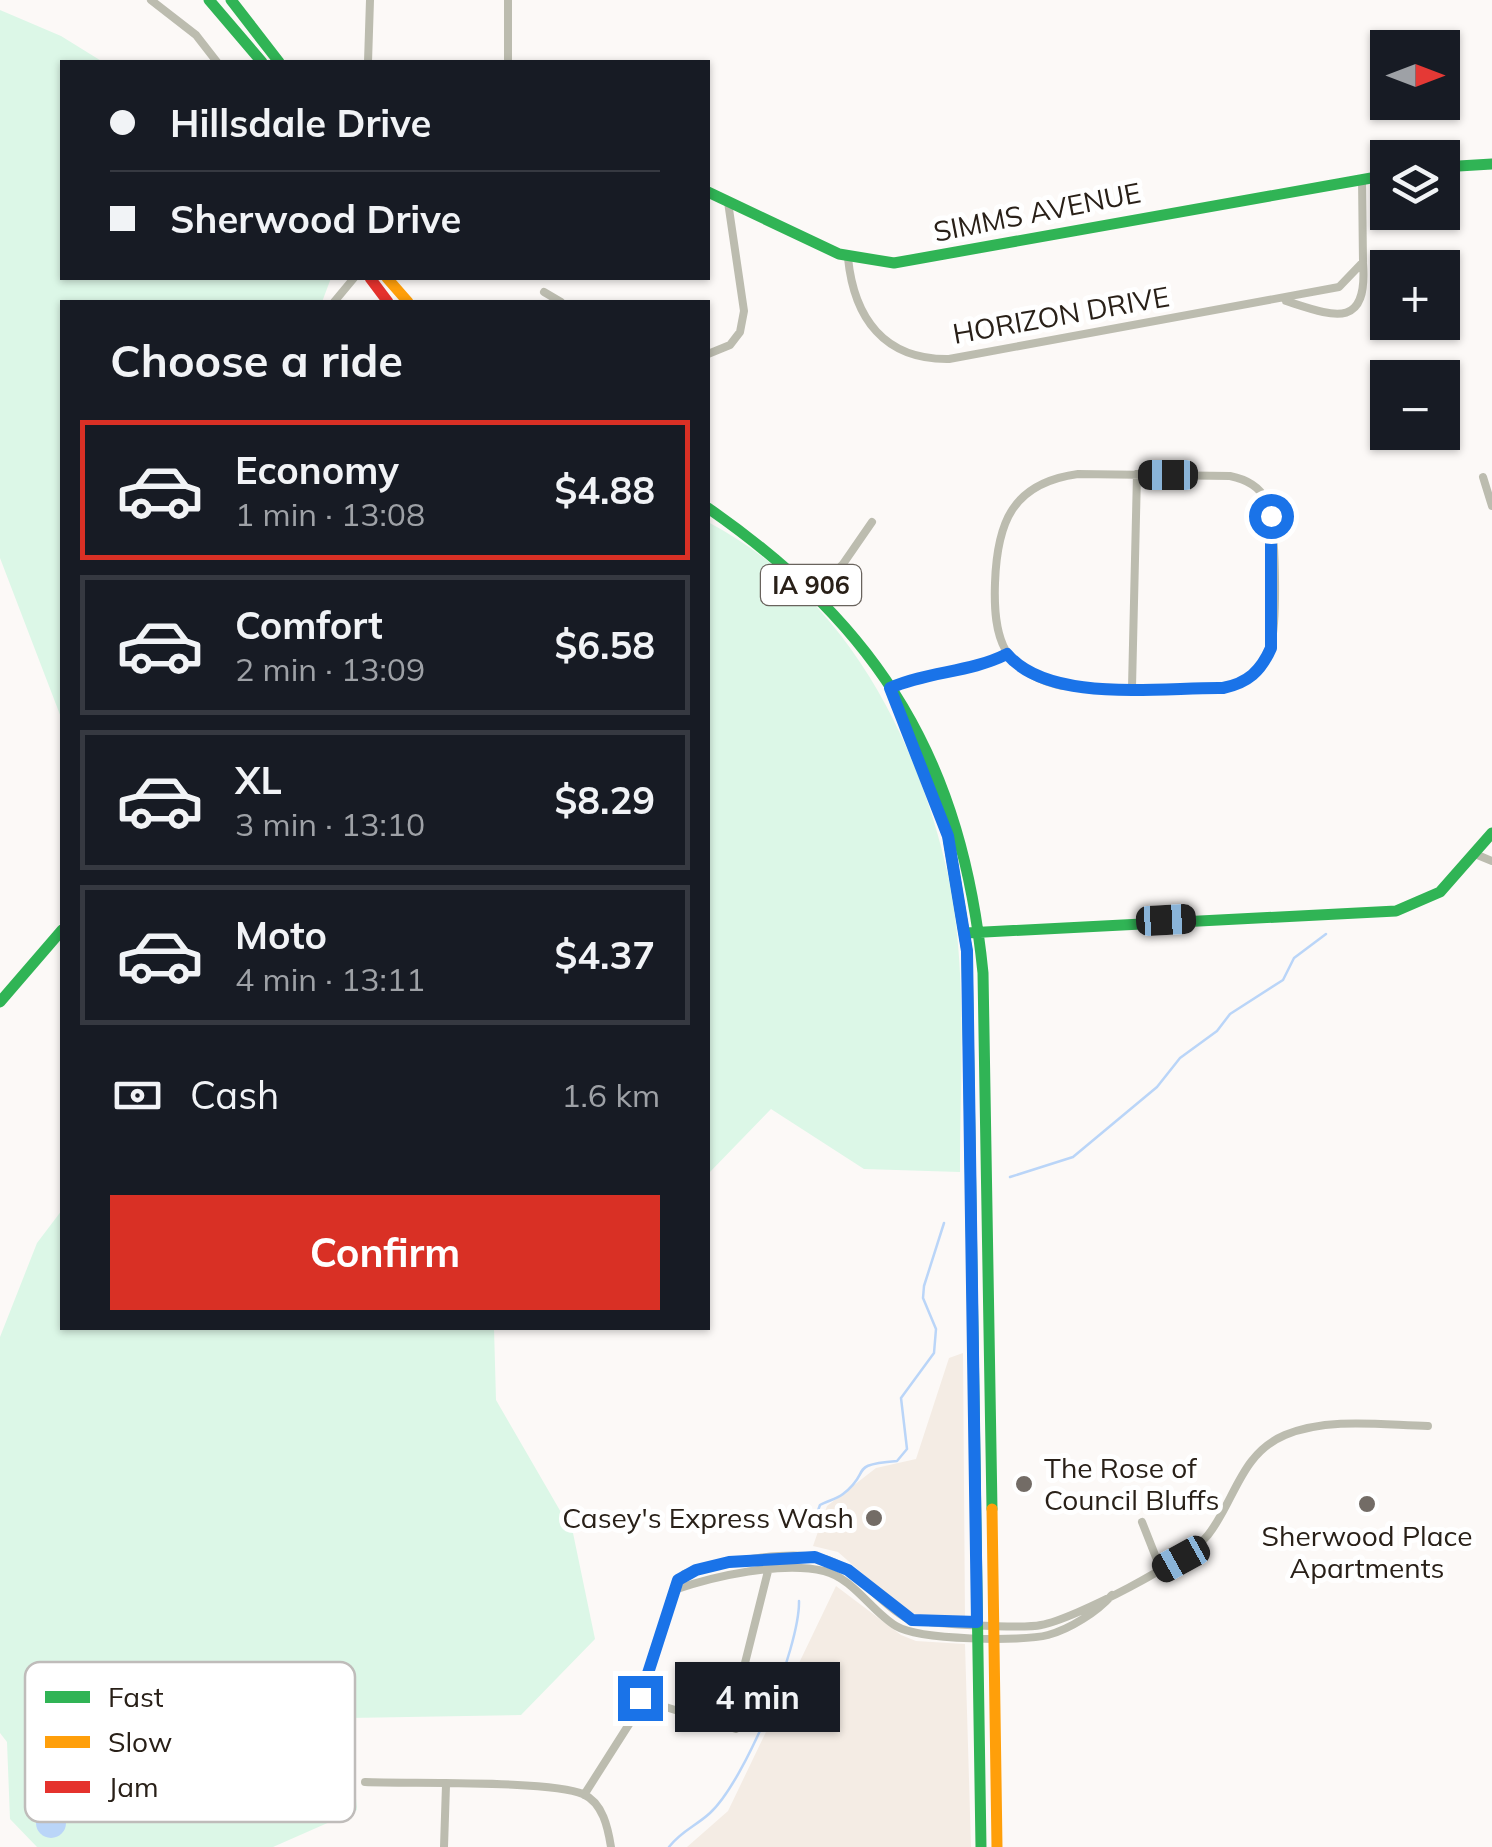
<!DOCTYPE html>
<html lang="en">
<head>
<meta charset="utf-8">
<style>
  :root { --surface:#171b24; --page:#20242c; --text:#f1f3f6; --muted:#9ea1a6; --line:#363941; --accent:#d93025 }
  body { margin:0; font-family:Mulish,sans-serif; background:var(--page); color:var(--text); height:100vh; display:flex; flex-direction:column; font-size:38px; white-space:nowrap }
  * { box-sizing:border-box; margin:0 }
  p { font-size:32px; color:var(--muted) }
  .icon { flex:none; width:55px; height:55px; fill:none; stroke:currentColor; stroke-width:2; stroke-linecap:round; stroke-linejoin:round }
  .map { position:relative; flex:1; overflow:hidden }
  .drawer { position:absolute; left:60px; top:300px; width:650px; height:1030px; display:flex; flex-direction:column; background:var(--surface); border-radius:0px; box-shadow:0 2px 8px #0004 }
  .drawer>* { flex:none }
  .guide { position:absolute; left:60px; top:60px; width:650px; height:220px; border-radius:0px; box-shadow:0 2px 8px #0004; display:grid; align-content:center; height:220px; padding:0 50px; background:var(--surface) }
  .needle { width:65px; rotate:90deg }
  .fabs { position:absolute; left:1370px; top:30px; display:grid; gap:20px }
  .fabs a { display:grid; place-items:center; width:90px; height:90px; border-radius:0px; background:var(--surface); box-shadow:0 2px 8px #0004; font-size:50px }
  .end { position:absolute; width:45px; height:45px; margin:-22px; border:12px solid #1a73e8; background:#fff; box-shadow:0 0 0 5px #fff }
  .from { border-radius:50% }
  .bubble { position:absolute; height:70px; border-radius:0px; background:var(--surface); box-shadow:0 2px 8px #0004; font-size:32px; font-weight:700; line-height:70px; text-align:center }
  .car { position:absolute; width:30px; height:60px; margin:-30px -15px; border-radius:12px; box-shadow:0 0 8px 2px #0007; background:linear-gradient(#222 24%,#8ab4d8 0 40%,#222 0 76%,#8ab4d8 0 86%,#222 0) }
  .guide b { display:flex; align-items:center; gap:35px; height:95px; font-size:38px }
  .guide b+b { border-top:2px solid var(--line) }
  .guide i { width:25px; height:25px; background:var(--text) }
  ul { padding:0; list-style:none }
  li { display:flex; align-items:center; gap:30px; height:140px; margin:0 20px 15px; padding:0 30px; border:5px solid var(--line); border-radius:0px }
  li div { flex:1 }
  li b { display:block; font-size:38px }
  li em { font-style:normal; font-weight:700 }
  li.selected { border-color:var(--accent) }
  li>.icon { width:90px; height:90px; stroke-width:1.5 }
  h2 { padding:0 50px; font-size:45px; line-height:120px }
  .pay { display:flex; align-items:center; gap:25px; height:110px; padding:0 50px; font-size:38px }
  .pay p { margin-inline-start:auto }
  .primary-button { display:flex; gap:20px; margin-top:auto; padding:20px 50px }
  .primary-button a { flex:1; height:115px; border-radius:0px; background:var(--accent); color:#fff; font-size:40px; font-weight:700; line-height:115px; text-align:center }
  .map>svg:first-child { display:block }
  .built { fill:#f4ece4 }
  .green { fill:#dcf7e7 }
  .water { fill:#bad5f8 }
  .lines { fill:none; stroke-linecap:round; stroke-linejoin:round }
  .stream { stroke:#bad5f8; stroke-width:2.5 }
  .street { stroke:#bcbcaf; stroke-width:8 }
  .fast { stroke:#30b455; stroke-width:11 }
  .slow { stroke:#ff9f0a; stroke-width:11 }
  .jam { stroke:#e5322d; stroke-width:11 }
  .route { stroke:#1a73e8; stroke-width:12 }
  .poi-dot { fill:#736c66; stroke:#fff; stroke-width:4 }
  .labels { text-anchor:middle; stroke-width:10; stroke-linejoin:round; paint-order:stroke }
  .shield { fill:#fff; stroke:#69635d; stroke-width:2.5 }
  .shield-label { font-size:25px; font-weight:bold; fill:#292018 }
  .street-label { font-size:28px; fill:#292018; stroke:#fff }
  .poi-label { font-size:28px; fill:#292018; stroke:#fff; text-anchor:start }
  .key { fill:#fff; stroke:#bfbcba; stroke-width:2.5 }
  .key-label { font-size:28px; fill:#292018 }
</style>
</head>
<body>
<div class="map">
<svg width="1492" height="1847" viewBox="0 0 1492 1847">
  <rect width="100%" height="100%" fill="#fcf9f7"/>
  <path class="built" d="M963 1353 965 1618 923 1616 905 1611 838 1552 813 1546 827 1506 876 1468 916 1459 949 1358Z
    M836 1586 901 1635 916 1641 965 1644 971 1847H687L728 1811Z"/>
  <path class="green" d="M0 10 61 36 103 62H62V278H331L322 302H62V720L0 558Z
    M708 522C841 592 916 732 948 875 968 968 960 1077 960 1172L864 1169 771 1109 708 1174Z
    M62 1210V1328H494L496 1400 573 1533 595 1639 521 1715 349 1718 357 1810 273 1847H37L10 1819 7 1742 0 1733V1337L37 1243Z"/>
  <path class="water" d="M36 1823a15 15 0 1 1 30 0a15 15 0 1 1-30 0Z"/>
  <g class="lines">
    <path class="stream" d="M1010 1177 1073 1157 1157 1087 1180 1058 1217 1031 1230 1014 1283 980 1294 958 1326 934
      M811 1530 820 1505C827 1501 837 1499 843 1494 873 1471 846 1465 897 1461L907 1449 901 1398 934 1353 936 1329 923 1298 924 1286 944 1223
      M669 1847C681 1831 696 1826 710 1813 745 1781 800 1647 799 1601"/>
    <path class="street" d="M151 0 196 35 217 62
      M508 0V62
      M368 62 370 0
      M848 258C854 318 884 360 949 359L1339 287 1363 262 1362 179
      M544 292 561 302
      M1286 301C1333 316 1368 331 1363 263
      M334 302 354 278
      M708 354 730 345 740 332 744 311 728 202
      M1078 474 1230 476C1245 479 1259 486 1266 500 1277 522 1277 620 1271 645 1268 660 1259 674 1245 681 1216 697 1101 686 1062 686 1003 672 993 639 995 583 997 523 1012 483 1078 474Z
      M1483 477 1492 506
      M817 591 843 564 872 522
      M890 687C929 671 969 673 1007 654
      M1132 687 1137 474
      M1475 854 1492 861
      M1142 1522 1161 1570
      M674 1590C714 1576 782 1561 824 1571 853 1578 872 1612 896 1626 919 1640 1022 1642 1048 1635 1070 1629 1097 1612 1112 1595
      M740 1683 769 1567
      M640 1699 736 1729
      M365 1782C409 1784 551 1780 583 1794 603 1803 608 1828 611 1847
      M584 1795 633 1718 674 1590 684 1574C716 1562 801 1547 833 1562 861 1574 879 1603 906 1618 918 1624 1025 1629 1041 1625 1074 1619 1187 1561 1208 1535 1235 1501 1240 1454 1285 1435 1329 1417 1382 1425 1428 1426
      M444 1847 446 1785"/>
    <path class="fast" d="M209 0 262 62
      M231 0 279 62
      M1442 167 1492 164
      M708 192 839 254 894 263 1388 175
      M708 508C882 629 962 762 983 973L992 1509
      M910 731 948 836 967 951 981 1847
      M966 933 1396 911 1440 892 1492 833
      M0 1002 62 930"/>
    <path class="slow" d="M387 278 408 302
      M992 1509 997 1847"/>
    <path class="jam" d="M370 278 388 302"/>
  </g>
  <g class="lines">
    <path class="route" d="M640 1698 678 1580 696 1570 729 1562 815 1557 848 1570 912 1620 977 1622 967 951 948 836 890 688C929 671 969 673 1007 654 1049 704 1161 687 1223 688 1248 683 1261 671 1271 648V516"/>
  </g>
  <g class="poi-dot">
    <circle cx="1024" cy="1484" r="10"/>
    <circle cx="1367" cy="1504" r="10"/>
    <circle cx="874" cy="1518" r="10"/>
  </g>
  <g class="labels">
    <rect class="shield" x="761" y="565" width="100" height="40" rx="8"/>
    <g class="shield-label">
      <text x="811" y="594">IA 906</text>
    </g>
    <g class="street-label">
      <text transform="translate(1037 212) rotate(-11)" y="10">SIMMS AVENUE</text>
      <text transform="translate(1061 315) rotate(-10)" y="10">HORIZON DRIVE</text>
    </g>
    <g class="poi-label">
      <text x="1044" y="1478">The Rose of<tspan x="1044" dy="32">Council Bluffs</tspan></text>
      <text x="854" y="1528" text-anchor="end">Casey's Express Wash</text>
      <text x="1367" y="1546" text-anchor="middle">Sherwood Place<tspan x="1367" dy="32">Apartments</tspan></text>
    </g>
  </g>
  <rect x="25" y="1662" width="330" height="160" rx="15" class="key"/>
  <rect x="45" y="1691" width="45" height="12" fill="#30b455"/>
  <rect x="45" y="1736" width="45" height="12" fill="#ff9f0a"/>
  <rect x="45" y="1781" width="45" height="12" fill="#e5322d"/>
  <g class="key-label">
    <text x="108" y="1707">Fast</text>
    <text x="108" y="1752">Slow</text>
    <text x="108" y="1797">Jam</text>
  </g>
</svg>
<div class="fabs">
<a><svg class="needle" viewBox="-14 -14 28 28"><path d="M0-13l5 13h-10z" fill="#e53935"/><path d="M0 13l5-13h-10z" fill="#9ea1a6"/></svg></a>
<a><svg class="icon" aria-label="layers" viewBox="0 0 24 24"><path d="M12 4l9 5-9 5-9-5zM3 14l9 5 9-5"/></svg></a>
<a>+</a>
<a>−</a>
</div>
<i class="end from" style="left:1271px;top:516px"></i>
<i class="end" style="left:640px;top:1698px"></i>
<div class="bubble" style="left:675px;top:1662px;width:165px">4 min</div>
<i class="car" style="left:1168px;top:475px;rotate:270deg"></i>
<i class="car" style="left:1166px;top:920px;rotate:87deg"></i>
<i class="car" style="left:1181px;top:1559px;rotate:241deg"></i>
<div class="guide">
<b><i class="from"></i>Hillsdale Drive</b>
<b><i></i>Sherwood Drive</b>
</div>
<section class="drawer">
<h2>Choose a ride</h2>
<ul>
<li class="selected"><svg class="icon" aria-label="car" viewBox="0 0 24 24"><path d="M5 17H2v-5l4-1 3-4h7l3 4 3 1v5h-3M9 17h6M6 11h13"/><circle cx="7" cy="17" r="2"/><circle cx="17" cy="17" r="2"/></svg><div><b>Economy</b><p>1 min · 13:08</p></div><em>$4.88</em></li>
<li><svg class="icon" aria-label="car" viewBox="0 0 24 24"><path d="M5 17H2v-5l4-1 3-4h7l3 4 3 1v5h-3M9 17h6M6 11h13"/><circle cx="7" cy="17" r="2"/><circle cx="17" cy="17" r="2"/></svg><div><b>Comfort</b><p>2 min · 13:09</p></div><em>$6.58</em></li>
<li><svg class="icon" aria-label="car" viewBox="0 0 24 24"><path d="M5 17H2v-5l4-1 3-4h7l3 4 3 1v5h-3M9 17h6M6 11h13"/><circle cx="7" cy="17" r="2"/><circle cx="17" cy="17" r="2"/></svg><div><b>XL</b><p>3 min · 13:10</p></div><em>$8.29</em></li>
<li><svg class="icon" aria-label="car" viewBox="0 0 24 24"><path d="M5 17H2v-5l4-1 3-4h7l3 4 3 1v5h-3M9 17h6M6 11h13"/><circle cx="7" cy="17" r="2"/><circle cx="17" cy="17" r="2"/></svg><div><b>Moto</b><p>4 min · 13:11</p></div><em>$4.37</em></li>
</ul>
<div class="pay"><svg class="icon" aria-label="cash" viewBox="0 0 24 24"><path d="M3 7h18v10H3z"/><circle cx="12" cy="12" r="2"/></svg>Cash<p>1.6 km</p></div>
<div class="primary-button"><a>Confirm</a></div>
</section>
</div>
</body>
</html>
